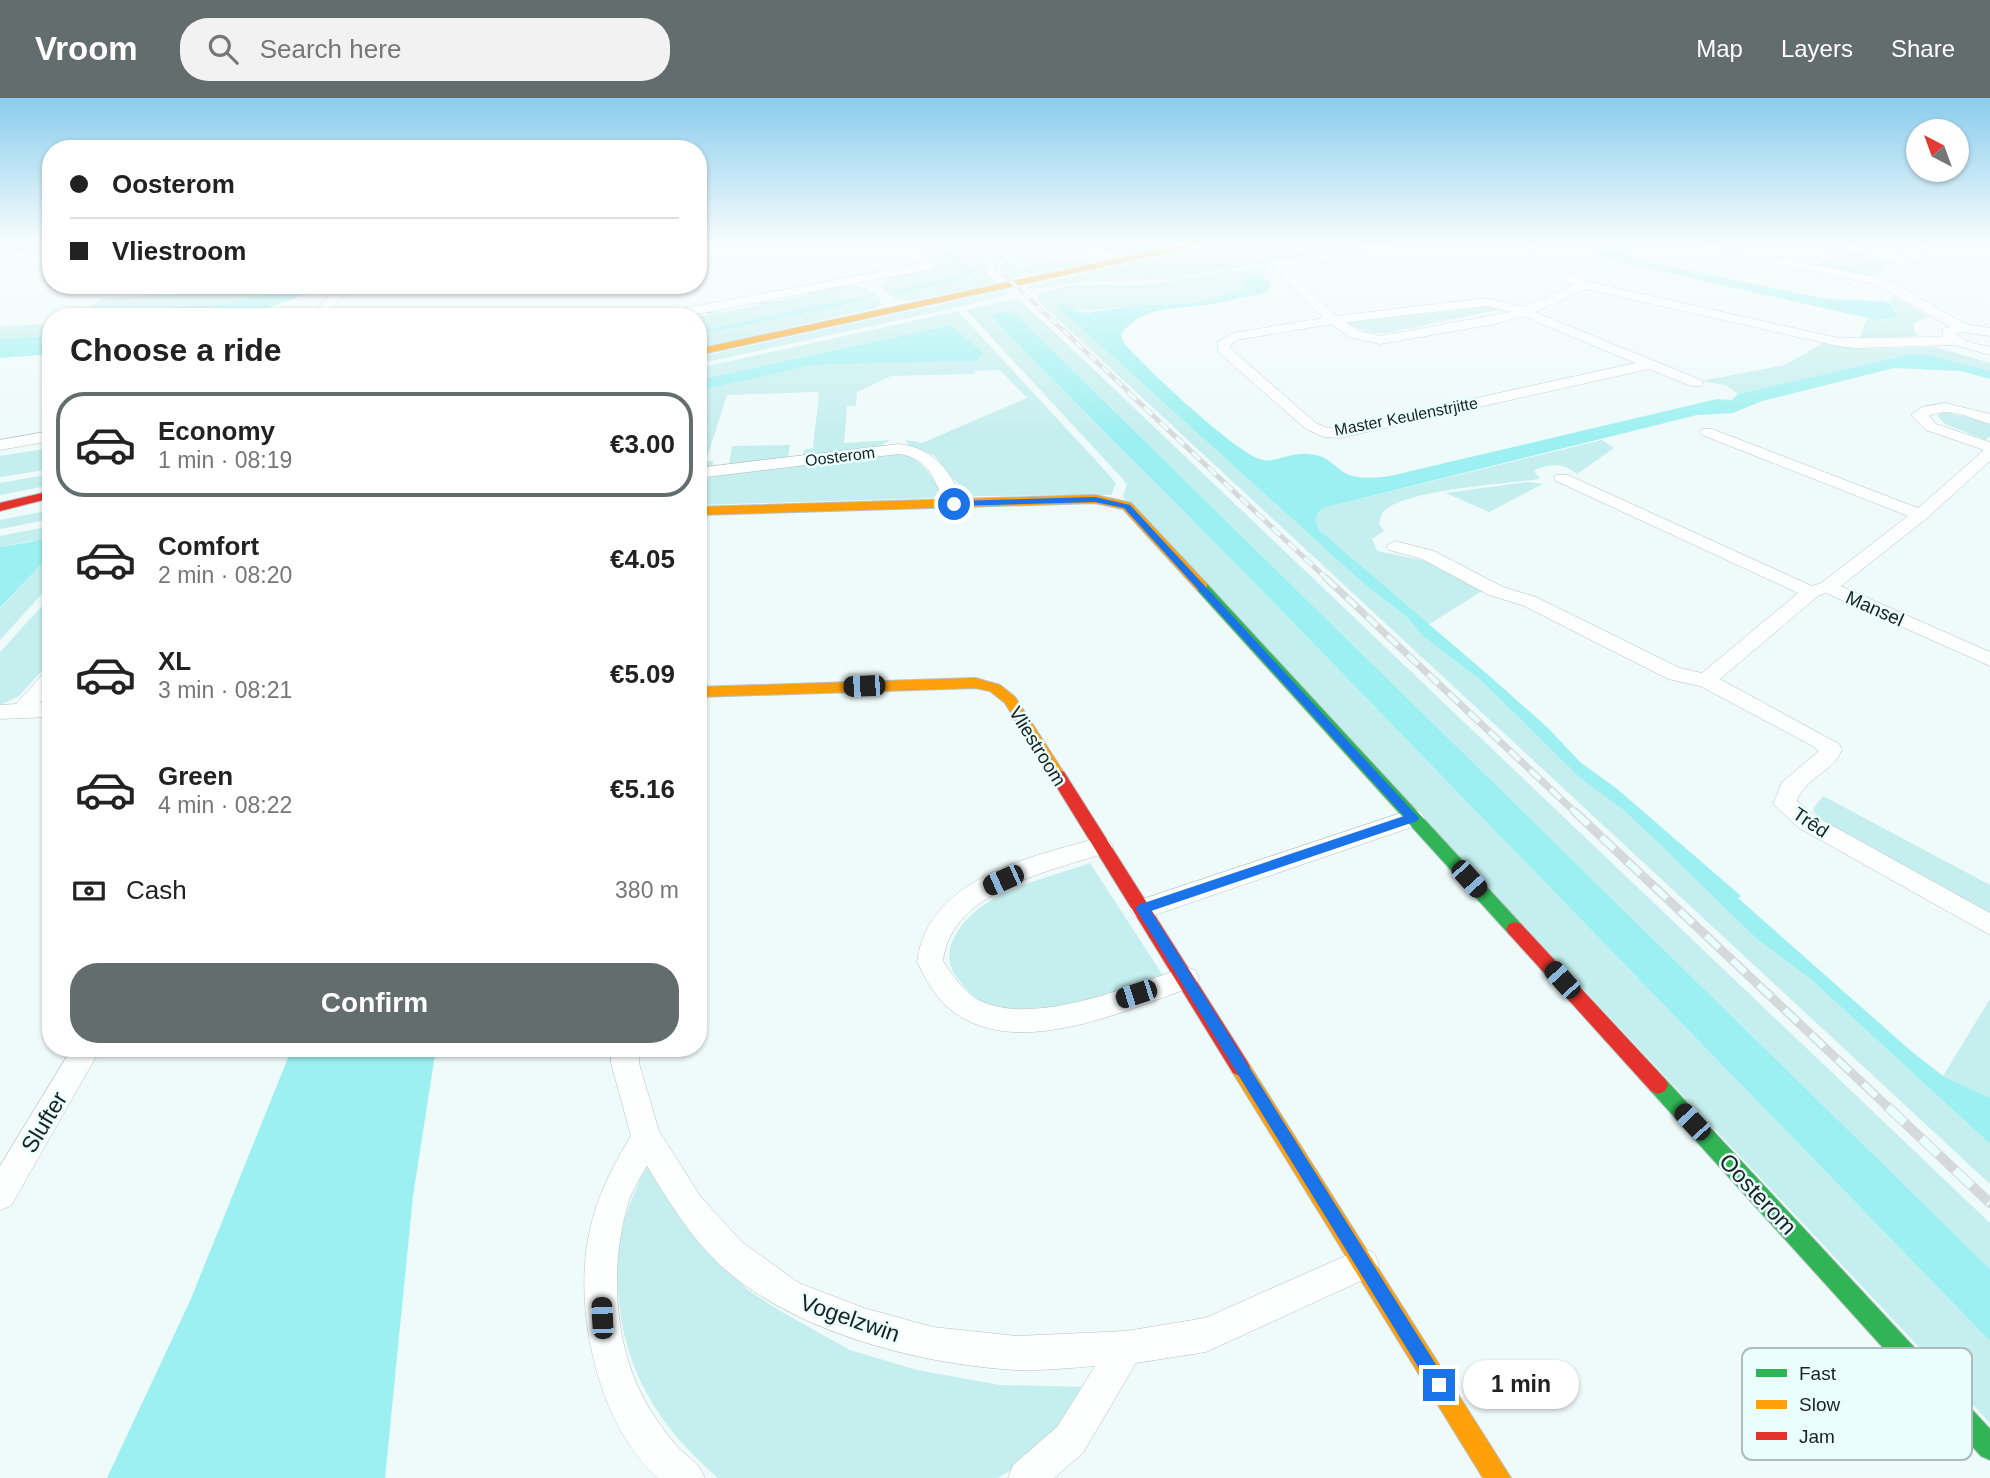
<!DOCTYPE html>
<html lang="en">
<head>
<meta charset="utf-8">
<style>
  :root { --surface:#fff; --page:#f2f2f2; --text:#222; --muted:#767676; --line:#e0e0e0; --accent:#646d6e }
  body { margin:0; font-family:Arial,sans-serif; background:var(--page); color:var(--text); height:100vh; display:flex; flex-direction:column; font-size:26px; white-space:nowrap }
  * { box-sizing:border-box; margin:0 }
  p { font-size:23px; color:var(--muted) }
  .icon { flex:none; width:38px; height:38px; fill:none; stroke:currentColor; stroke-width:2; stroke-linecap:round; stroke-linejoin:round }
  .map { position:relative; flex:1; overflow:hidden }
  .side { position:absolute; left:42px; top:210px; width:665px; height:749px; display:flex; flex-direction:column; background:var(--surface); border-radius:28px; box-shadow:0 2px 5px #0004 }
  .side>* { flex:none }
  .guide { position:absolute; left:42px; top:42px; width:665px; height:154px; border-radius:28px; box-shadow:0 2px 5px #0004; display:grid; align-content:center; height:154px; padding:0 28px; background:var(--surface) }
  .needle { width:46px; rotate:319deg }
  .controls { position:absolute; left:1906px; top:21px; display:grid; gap:14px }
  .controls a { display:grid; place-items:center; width:63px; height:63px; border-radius:50%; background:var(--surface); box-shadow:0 2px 5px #0004; font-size:35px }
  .end { position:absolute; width:32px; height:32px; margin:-16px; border:9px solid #1a73e8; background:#fff; box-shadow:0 0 0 4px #fff }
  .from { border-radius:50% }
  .bubble { position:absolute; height:49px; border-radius:24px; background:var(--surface); box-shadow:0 2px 5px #0004; font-size:23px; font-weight:600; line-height:49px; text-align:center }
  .car { position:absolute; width:21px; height:42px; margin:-21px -10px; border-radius:9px; box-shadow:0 0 5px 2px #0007; background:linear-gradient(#222 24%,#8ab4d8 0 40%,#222 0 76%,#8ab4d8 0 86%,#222 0) }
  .guide b { display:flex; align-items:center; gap:24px; height:66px; font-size:26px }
  .guide b+b { border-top:2px solid var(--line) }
  .guide i { width:18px; height:18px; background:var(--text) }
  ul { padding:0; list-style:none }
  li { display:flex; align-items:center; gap:21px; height:105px; margin:0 14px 10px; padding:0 14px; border:4px solid transparent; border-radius:28px }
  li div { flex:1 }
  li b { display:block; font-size:26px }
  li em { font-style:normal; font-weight:600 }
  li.on { border-color:var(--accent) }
  li>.icon { width:63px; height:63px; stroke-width:1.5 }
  h2 { padding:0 28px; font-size:32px; line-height:84px }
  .pay { display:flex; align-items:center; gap:18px; height:77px; padding:0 28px; font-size:26px }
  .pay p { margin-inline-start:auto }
  .action { display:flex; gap:14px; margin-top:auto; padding:14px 28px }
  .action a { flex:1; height:80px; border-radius:28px; background:var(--accent); color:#fff; font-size:28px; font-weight:600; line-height:80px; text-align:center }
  header { display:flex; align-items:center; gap:42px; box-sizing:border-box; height:98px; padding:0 35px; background:var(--accent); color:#fff }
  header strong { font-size:33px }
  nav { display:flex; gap:38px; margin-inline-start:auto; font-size:24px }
  .search { width:490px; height:63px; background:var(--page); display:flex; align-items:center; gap:18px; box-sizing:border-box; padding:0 24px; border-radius:28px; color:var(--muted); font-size:26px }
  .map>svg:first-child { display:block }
  .green { fill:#c5eeee }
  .water { fill:#9df0f1 }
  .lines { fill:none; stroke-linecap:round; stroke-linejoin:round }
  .street-casing { stroke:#b7c1c1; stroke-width:1 }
  .fast-casing { stroke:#b7c1c1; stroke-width:2 }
  .slow-casing { stroke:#b7c1c1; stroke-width:2 }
  .jam-casing { stroke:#b7c1c1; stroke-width:2 }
  .street { fill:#fdfefe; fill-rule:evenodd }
  .fast { fill:#30b455; fill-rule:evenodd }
  .slow { fill:#ff9f0a; fill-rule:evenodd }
  .jam { fill:#e5322d; fill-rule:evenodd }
  .rail-far4-casing { stroke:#d6d9d9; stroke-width:4.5 }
  .rail-far3-casing { stroke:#d6d9d9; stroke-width:5 }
  .rail-far2-casing { stroke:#d6d9d9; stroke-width:7 }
  .rail-far1-casing { stroke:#d6d9d9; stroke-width:9 }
  .rail-casing { stroke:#d6d9d9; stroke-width:10 }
  .rail-far4 { stroke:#ebfefe; stroke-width:2.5; stroke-dasharray:9; stroke-linecap:butt }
  .rail-far3 { stroke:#ebfefe; stroke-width:3.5; stroke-dasharray:11; stroke-linecap:butt }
  .rail-far2 { stroke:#ebfefe; stroke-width:4.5; stroke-dasharray:14; stroke-linecap:butt }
  .rail-far1 { stroke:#ebfefe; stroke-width:6; stroke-dasharray:18; stroke-linecap:butt }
  .rail { stroke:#ebfefe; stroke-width:8; stroke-dasharray:23; stroke-linecap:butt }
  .route { fill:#1a73e8 }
  .labels { text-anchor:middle; stroke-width:5; stroke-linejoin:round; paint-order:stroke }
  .far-street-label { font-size:16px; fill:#192122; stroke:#ebfefe }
  .street-label { font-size:19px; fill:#192122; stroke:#ebfefe }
  .near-street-label { font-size:23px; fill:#192122; stroke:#ebfefe }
  .key { fill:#ebfefe; stroke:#acbcbc; stroke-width:2 }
  .key-label { font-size:19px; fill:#192122 }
</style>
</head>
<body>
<header>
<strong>Vroom</strong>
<div class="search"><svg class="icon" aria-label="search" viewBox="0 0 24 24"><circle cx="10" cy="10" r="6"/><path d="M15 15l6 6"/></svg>Search here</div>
<nav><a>Map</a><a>Layers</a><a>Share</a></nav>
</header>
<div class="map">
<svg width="1990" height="1380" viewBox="0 0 1990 1380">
  <rect width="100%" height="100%" fill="#effafa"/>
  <path class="green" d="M0 146H51V155L0 156Z
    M918 146H935L965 175 953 181 895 193 954 184 972 176 945 146H963L991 172 985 174 998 186 909 203 894 200 880 188 894 176 935 169 915 147Z
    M977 146H990L1013 168 1018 169 1076 158 1023 166 998 146H1074L1093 161 1090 165 1013 180Z
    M1090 146H1117L1111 148C1114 150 1173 146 1185 146 1150 153 1122 166 1090 146Z
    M1213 146H1301L1273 153 1282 158 1348 146H1377L1169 181 1081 184 1033 191 1028 188Z
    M1837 150 1893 164 1874 179 1817 168Z
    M1269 169 1262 177 1243 178 1249 192C1208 203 1169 208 1127 209 1095 210 1091 217 1057 208L1363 485 1407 519 1423 538 1484 585 1580 680 1622 711 1663 748 1757 841 1813 883 1990 1046V1086L1037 202 1039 200 1037 196 1072 187H1149L1227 173Z
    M832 186 868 190 882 203 876 210 698 250V237L866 201 860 199 698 233V219L708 217 704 212 715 210 719 215 759 207 755 202 766 200 771 204 808 197 805 192Z
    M247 187H280C236 213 185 210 135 213 115 215 96 219 75 219L102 200 234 194Z
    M1005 192 1008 196 972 206 698 266V259Z
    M1893 197 1929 219 1914 225V233L1918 238 1859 241 1867 220 1884 223 1898 214 1890 205Z
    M1015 201 1021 203 1088 266 1990 1125V1171L1014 215H1000L992 220 1244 474 1990 1243V1325L1125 402 1123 398 1127 387 1122 380 966 212Z
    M1482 206 1502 211 1387 235H1371L1346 227 1345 222Z
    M958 213 1110 378 1116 386 1111 397 967 398 934 357 909 348 906 342 922 345 1027 300 1000 272 975 273V276L891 278 857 294 856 308H847L844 345 890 342 880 348 803 358 804 352 813 350 819 294 727 297 706 363H714L712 369 698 370V293L814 267 976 263 984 259 983 254 951 227 698 282V270Z
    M51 226V238L0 240V228Z
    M1825 244 1860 251 1935 249 1990 265V273L1929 257 1911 256 1738 296 1725 287 1701 283 1785 267Z
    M1944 314 1990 324V338L1986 342 1945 326 1937 317Z
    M1602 342 1614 350 1577 376C1564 365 1548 365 1534 373L1540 381C1505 386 1410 391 1385 412 1381 416 1380 420 1379 426L1384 433 1372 441 1377 453 1426 463 1482 493 1428 527 1319 432C1315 422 1315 418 1323 410Z
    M790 347 788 359 729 367 732 348Z
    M51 350V371L0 379V358Z
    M897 355C920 358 928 374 941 392L933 400 698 407V380Z
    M51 376V387L0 397V385Z
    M1528 384 1543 386 1489 414 1446 395Z
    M51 412V421L0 431V422Z
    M51 428V443H30L0 449V438Z
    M51 456V486L0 542V511Z
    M51 498V563L19 598 0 607V554Z
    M1823 698 1990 787V817L1817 719 1813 711Z
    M1090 765 1164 879C1116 894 1047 922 996 910 979 906 965 891 955 877 949 869 948 856 951 847 971 794 1043 782 1090 765Z
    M1990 901V1000L1943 978Z
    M648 1065 721 1165 748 1192 780 1213 850 1252 917 1272 1000 1287 1089 1289 1070 1323 1020 1367 997 1380H718C659 1329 623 1272 618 1193 617 1175 616 1152 621 1134 627 1110 637 1088 648 1065Z"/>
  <path class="water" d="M935 146H945L972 176 954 184 897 196 894 193 964 177 965 175Z
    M1586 146H1611L1638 162 1827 201 1883 203 1890 205 1898 219 1877 222 1624 165 1604 159Z
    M1243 177H1262L1272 188 1262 196C1245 198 1229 203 1213 206 1182 211 1139 207 1121 237L1123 244C1143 267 1237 357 1263 362 1278 365 1292 352 1315 357 1327 359 1334 367 1343 374 1356 382 1375 380 1390 378L1717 301 1732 302 1738 296 1911 256 1929 257 1990 273V281L1961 273 1894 270 1762 303 1733 315 1697 317 1323 410C1315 417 1315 422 1319 432L1493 581 1548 630 1580 664 1616 690 1741 798 1738 800 1911 953 1943 978 1990 1000V1046L1813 883 1757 841 1662 748 1622 711 1580 680 1484 585 1423 538 1407 519 1363 485 1057 208 1061 205 1074 212 1087 215 1125 209 1192 205 1249 192Z
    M280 187H315L301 198 242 219H106C165 200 221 221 280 187Z
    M860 199 866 202 698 237V233Z
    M1007 213 1014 215 1990 1171V1243L1244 474 992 220 993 217Z
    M951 227 983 254 984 258 976 263 814 267 698 293V282Z
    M51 238V256L0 260V240Z
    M48 441 51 443V456L0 510V449Z
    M292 950H436L413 1098 385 1380H107L190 1203Z"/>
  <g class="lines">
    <g class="street-casing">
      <path id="street" d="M902 146H915L932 165V171L681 219H653L659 215 920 166Z
        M1372 146H1400L1394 150 1286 168 1336 218 1486 200 1523 209 1574 187 1560 181 1520 146H1533L1568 175 1589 184 1838 240 1942 239 1943 231 1950 229 1879 187 1685 146H1710L1887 181 1965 226 1990 230V238L1962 234 1955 236 1968 244 1990 249V257L1954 247 1856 250 1838 248 1586 191 1535 214 1701 282 1703 285 1701 288H1691L1649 271 1340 340 1324 339 1306 331 1218 254 1217 244 1233 235 1323 220 1273 169V163ZM1486 208 1511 214 1380 238 1359 233 1346 224ZM1523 218 1635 265 1340 330H1327L1316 325 1230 250 1231 246 1237 242 1331 226 1349 239 1380 246 1495 226Z
        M1829 146H1852L1907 159 1922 146H1935L1899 176 1893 172 1900 165Z
        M338 187H351L324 219H311Z
        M1945 305 1990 316V326C1970 320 1949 308 1929 318L1936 326 1990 344V363L1926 421 1841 488 1990 554V568L1826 495 1818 498 1720 581 1839 646 1842 651C1834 674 1804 680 1797 703L1815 718 1990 815V837L1799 730 1773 706 1782 684 1819 653 1811 647 1700 588 1668 581 1522 507 1489 497 1422 461 1389 452 1386 448 1395 443 1434 453 1503 489 1536 499 1680 570 1702 575 1798 495 1556 383 1554 380 1556 377H1568L1812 488 1821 485 1908 418 1702 337 1699 334 1702 331H1712L1918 410 1984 352 1926 332 1911 317 1922 309Z
        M51 333V343L0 352V342Z
        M899 346C933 350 953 373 962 406L960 410H948C935 386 931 360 899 356L698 380V370Z
        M51 573V593L40 605H51V619L0 621V607L16 606 44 575Z
        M1413 711 1421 714 1425 720 1421 726 1143 821 1134 818 1130 811 1134 804Z
        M1101 739 1109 742 1113 748 1109 754C1054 772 951 792 943 863 952 876 961 891 975 900 1029 932 1132 887 1186 869L1195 872 1199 880 1195 888C1128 911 1021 962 955 915 937 903 926 882 917 864 928 778 1033 759 1101 739Z
        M72 950H101L11 1108 0 1112V1068Z
        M611 950H639V965L659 1033 701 1099 742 1144 799 1185 864 1210 933 1229 1017 1238 1126 1233 1205 1220 1363 1150 1374 1155 1379 1166 1374 1177 1206 1254 1136 1265 1083 1355 1054 1380H1008L1013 1367 1057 1329 1095 1268C1069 1270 1041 1273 1015 1272 918 1266 792 1234 719 1166 689 1137 668 1103 647 1068 640 1080 632 1092 628 1106 608 1174 614 1259 655 1319 662 1329 669 1340 678 1349 689 1360 699 1365 705 1380H658C598 1328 573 1211 589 1136 596 1100 612 1069 631 1038L611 965Z"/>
    </g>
    <g class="fast-casing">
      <path id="fast" d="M1202 485 1207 486 1521 826 1524 831 1521 836 1515 838 1509 836 1197 492V486Z
        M1658 978 1665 981 1990 1331V1362L1981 1358 1651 993 1648 987 1651 981Z"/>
    </g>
    <g class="slow-casing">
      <path id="slow" d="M1188 146H1205L698 257V251Z
        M1095 397 1131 405 1207 486V492H1197L1123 411 1095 405 698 417V409Z
        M975 580 1000 587 1015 599 1066 678 1064 682H1052L1005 605 990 593 975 590 698 599V589Z
        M1240 960 1247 963 1511 1380H1483L1233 975 1230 969 1233 963Z"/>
    </g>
    <g class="jam-casing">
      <path id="jam" d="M51 393V400L0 413V405Z
        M1058 672 1064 674 1247 963 1250 969 1247 975 1240 978 1233 975 1050 678Z
        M1515 824 1521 826 1665 981 1668 987 1665 993 1658 996 1651 993 1509 836 1506 831 1509 826Z"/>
    </g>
    <use href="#street" class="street"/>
    <use href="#fast" class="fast"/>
    <use href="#slow" class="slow"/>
    <use href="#jam" class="jam"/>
    <g class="rail-far4-casing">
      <path id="rail-far4" d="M971 146 1130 295"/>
    </g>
    <g class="rail-far3-casing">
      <path id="rail-far3" d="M1128 294 1328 482"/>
    </g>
    <g class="rail-far2-casing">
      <path id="rail-far2" d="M1326 480 1577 716"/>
    </g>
    <g class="rail-far1-casing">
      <path id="rail-far1" d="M1575 714 1890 1011"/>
    </g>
    <g class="rail-casing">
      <path id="rail" d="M1888 1009 1990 1105"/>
    </g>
    <use href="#rail-far4" class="rail-far4"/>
    <use href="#rail-far3" class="rail-far3"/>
    <use href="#rail-far2" class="rail-far2"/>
    <use href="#rail-far1" class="rail-far1"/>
    <use href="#rail" class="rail"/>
  </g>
  <linearGradient id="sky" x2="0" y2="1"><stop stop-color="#8accec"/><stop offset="0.43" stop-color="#f8fdfd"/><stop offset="1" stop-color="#f8fdfd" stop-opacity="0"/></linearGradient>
  <rect width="1990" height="339" fill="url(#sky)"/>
  <path class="route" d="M1095 399 1130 407 1419 720 1417 723 1151 813 1445 1281 1448 1287 1445 1293 1439 1295 1433 1293 1136 811 1138 807 1404 718 1124 410 1095 404 954 408 949 406 954 403Z"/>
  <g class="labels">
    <g class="far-street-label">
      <text transform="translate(1406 318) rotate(-11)" y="6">Master Keulenstrjitte</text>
      <text transform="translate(840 358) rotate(-7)" y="6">Oosterom</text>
    </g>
    <g class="street-label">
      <text transform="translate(1875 510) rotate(24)" y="7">Mansel</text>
      <text transform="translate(1038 648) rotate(58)" y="7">Vliestroom</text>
      <text transform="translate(1811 724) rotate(34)" y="7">Trêd</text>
    </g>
    <g class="near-street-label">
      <text transform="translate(44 1024) rotate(-59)" y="8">Slufter</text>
      <text transform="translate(1758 1096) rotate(47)" y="8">Oosterom</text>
      <text transform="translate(850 1220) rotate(19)" y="8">Vogelzwin</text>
    </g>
  </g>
  <rect x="1742" y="1250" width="230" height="112" rx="10" class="key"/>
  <rect x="1756" y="1271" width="31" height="8" fill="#30b455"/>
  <rect x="1756" y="1302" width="31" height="9" fill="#ff9f0a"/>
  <rect x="1756" y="1334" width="31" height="8" fill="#e5322d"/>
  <g class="key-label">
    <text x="1799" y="1282">Fast</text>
    <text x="1799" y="1313">Slow</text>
    <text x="1799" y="1345">Jam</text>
  </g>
</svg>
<div class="controls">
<a><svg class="needle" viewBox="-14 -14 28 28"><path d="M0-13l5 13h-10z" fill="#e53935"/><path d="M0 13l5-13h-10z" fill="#767676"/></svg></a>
</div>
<i class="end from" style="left:954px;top:406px"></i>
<i class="end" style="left:1439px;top:1287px"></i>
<div class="bubble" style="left:1463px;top:1262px;width:116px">1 min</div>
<i class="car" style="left:864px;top:588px;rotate:268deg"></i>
<i class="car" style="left:1469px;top:781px;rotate:138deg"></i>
<i class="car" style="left:1003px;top:782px;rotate:246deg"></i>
<i class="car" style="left:1562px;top:882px;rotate:318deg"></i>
<i class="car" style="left:1136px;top:896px;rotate:252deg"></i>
<i class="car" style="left:1692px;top:1024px;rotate:317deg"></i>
<i class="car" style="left:602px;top:1220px;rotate:357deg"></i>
<div class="guide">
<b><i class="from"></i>Oosterom</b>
<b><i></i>Vliestroom</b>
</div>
<section class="side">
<h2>Choose a ride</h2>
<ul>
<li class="on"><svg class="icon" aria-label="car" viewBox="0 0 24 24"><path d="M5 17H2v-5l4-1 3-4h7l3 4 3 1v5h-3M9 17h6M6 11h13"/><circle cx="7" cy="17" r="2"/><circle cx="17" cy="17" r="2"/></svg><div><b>Economy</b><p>1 min · 08:19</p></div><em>€3.00</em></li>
<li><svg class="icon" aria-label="car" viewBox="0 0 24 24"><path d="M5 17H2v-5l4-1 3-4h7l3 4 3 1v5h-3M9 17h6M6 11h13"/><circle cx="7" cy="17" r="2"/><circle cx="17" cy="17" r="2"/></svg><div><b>Comfort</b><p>2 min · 08:20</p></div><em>€4.05</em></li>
<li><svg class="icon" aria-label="car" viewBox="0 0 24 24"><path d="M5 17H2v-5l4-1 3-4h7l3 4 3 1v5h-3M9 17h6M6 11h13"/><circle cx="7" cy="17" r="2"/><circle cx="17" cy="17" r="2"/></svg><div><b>XL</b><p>3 min · 08:21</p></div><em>€5.09</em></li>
<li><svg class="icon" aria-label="car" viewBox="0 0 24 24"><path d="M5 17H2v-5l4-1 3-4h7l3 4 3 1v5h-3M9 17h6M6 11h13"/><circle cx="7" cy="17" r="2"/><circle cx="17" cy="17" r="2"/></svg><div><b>Green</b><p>4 min · 08:22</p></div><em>€5.16</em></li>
</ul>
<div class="pay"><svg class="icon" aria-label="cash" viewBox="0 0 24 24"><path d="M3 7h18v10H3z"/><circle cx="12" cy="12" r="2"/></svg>Cash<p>380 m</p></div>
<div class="action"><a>Confirm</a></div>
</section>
</div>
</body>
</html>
